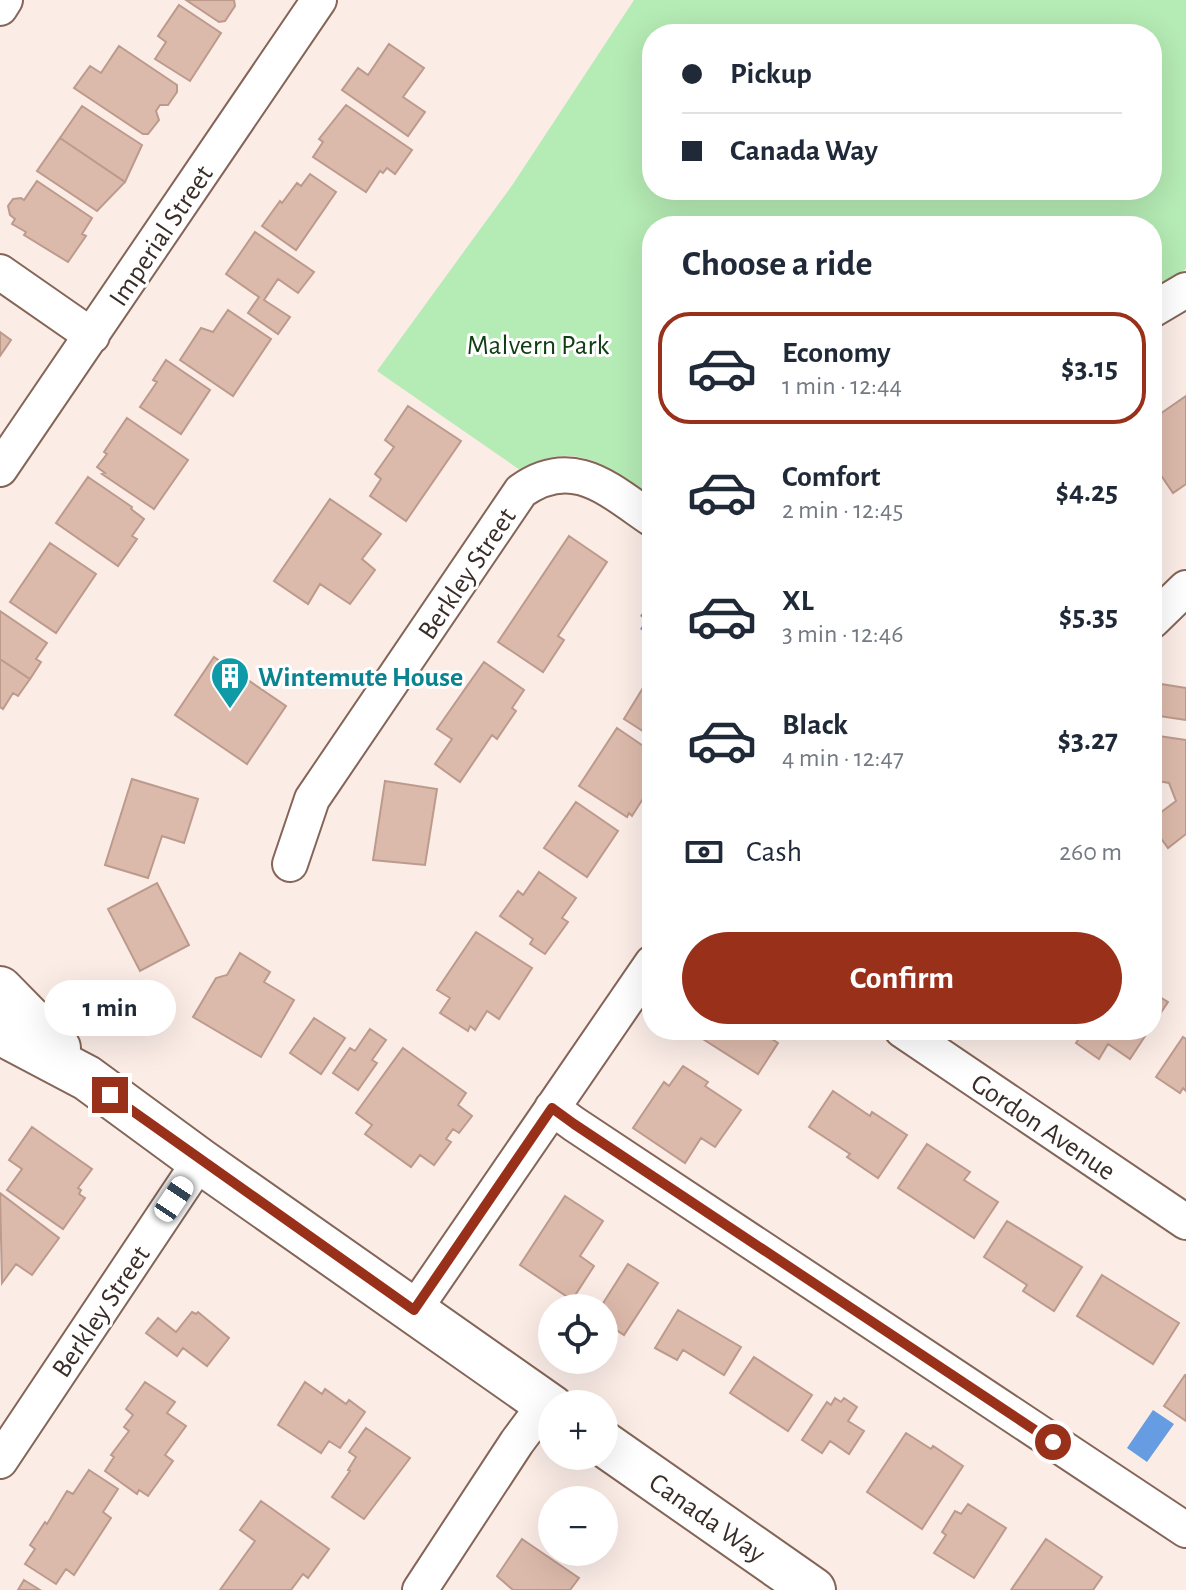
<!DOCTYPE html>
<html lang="en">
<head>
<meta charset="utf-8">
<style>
  :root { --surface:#fff; --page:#f2f2f3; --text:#1f2937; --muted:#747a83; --line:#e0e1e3; --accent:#99301a }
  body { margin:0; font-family:"Alegreya Sans",sans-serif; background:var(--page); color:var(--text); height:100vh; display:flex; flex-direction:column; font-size:30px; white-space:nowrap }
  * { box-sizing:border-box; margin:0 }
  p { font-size:26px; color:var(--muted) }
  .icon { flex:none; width:44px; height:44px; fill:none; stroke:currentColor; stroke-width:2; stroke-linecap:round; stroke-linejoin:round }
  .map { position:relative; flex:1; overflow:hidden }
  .details { position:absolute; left:642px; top:216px; width:520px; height:824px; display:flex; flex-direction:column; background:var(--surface); border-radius:32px; box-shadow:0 8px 32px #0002 }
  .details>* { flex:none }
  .guide { position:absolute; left:642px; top:24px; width:520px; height:176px; border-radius:32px; box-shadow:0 8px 32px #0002; display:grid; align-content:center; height:176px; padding:0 40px; background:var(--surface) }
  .fabs { position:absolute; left:538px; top:1294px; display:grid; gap:16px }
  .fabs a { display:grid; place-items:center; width:80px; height:80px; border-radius:50%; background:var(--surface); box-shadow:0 8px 32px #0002; font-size:40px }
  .end { position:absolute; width:36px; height:36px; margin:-18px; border:10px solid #99301a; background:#fff; box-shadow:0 0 0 4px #fff }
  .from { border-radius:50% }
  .bubble { position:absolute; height:56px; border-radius:28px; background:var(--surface); box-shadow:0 8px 32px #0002; font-size:26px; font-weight:700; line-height:56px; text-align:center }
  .car { position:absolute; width:24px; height:48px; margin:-24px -12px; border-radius:10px; box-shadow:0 0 6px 2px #0007; background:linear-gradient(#fff 24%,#345 0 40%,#fff 0 76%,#345 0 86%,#fff 0) }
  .guide b { display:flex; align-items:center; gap:28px; height:76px; font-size:30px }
  .guide b+b { border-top:2px solid var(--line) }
  .guide i { width:20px; height:20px; background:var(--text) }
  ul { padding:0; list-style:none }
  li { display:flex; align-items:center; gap:24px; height:112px; margin:0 16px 12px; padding:0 24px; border:4px solid transparent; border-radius:32px }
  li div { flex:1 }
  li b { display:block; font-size:30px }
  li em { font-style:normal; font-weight:700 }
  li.current { border-color:var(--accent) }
  li>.icon { width:72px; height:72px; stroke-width:1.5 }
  h2 { padding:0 40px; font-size:36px; line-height:96px }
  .pay { display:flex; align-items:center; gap:20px; height:88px; padding:0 40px; font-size:30px }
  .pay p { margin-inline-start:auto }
  .primary-button { display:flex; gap:16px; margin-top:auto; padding:16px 40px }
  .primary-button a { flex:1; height:92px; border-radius:48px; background:var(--accent); color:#fff; font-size:32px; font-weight:700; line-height:92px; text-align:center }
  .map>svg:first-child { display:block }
  .green { fill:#b5ebb4; fill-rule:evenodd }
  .water { fill:#669ce1 }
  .building { fill:#dcbaab; stroke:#bc9a8c; stroke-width:2 }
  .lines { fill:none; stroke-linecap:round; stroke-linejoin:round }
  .minor-casing { stroke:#846557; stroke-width:38 }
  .major-casing { stroke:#846557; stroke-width:48 }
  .minor { stroke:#fff; stroke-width:34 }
  .major { stroke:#fff; stroke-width:44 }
  .route { stroke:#99301a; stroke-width:10 }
  .labels { text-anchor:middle; stroke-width:6; stroke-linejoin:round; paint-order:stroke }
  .street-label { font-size:28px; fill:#3a2d27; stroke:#fff }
  .park-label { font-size:28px; fill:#0e3e11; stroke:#fff }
  .culture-label { font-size:28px; font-weight:bold; fill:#0d838f; stroke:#fff; text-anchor:start }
</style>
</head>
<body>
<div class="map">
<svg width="1186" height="1590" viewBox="0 0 1186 1590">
  <rect width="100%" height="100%" fill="#fbece6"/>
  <path class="green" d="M634 0H1186V269L1152 288V226H652V496C607 466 575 438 520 470L377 371 513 184ZM652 34H1152V190H652Z"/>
  <path class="water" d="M652 599V637L640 629 646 620 640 616Z
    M1153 1410 1174 1424 1147 1462 1127 1448Z"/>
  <path class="building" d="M186 0H234L235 6 225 21 219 22Z
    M179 5 221 33 190 81 155 59 166 42 158 36Z
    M389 44 424 68 403 97 425 112 408 136 342 90 358 68 368 75Z
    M119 46 177 85V92L168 105H160L156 111 159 120 148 134H143L74 88 90 66 101 73Z
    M346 105 412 150 395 174 387 168 383 173 380 171 366 192 313 157 323 142 319 139Z
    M82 106 142 145 125 182 60 138Z
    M60 138 125 182 97 211 37 171Z
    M310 174 336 192 296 250 262 226 280 201 282 203 297 183 301 186Z
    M37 181 92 218 82 234 86 236 68 262 24 235 26 232 12 224 15 219 10 215 8 206 13 199 21 198 24 200Z
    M255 232 314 272 298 293 278 279 264 300 290 317 278 334 248 313 259 297 226 274Z
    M228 310 271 339 233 396 180 360 201 328 213 332Z
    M0 332 11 340 0 356Z
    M166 360 210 390 181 434 140 407 157 382 153 380Z
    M1186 396V484L1173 493 1152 462V425L1159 420 1157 416Z
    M408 406 461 441 406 521 370 496 381 479 375 474 394 447 385 440Z
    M127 418 188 460 154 509 102 474 105 473 97 467 107 454 104 452Z
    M88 477 132 507 131 509 144 519 132 536 137 539 118 566 56 523Z
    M330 499 381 534 362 559 375 570 350 604 320 584 308 604 274 581Z
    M569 536 607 562 558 636 564 640 543 672 498 642Z
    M50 543 96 574 56 633 10 602Z
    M0 611 47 643 36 659 41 662 30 679 0 659Z
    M214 657 286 706 247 764 175 715Z
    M0 659 30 679 18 696 13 693 3 709 0 707Z
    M484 662 524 690 512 708 516 711 497 739 492 735 460 782 435 764 452 739 437 729Z
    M652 673V737L624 719Z
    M1155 683 1186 688V720L1152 715Z
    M617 728 652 752V777L648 784 651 786 632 816 629 813 627 817 579 786Z
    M1152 735 1186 740V834L1168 848 1152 826V819L1176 801 1169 783 1152 780Z
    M132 779 198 799 184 843 162 836 148 878 105 865Z
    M385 781 437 789 425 865 373 860Z
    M576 802 618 831 587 877 544 848Z
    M539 872 576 898 562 918 568 922 545 954 530 944 533 939 500 916 518 891 523 895Z
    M157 883 189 945 140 971 108 909Z
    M476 932 532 968 499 1019 487 1011 475 1030 470 1026 468 1031 440 1013 450 998 437 990Z
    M240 953 270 972 264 982 294 1000 261 1057 193 1017 216 978 227 975Z
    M1152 992 1168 1002 1152 1026Z
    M314 1018 345 1038 321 1074 290 1053Z
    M370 1029 386 1040 372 1060 377 1063 358 1090 333 1073 350 1048 355 1051Z
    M698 1030H758L778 1043 758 1074 695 1034Z
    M1080 1030H1149L1130 1059 1108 1044 1099 1059 1076 1043 1083 1032Z
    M1183 1037 1186 1039V1091L1183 1088 1180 1093 1156 1077Z
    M403 1048 466 1093 458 1105 472 1116 459 1133 453 1129 446 1139 451 1142 434 1165 420 1155 411 1167 365 1134 372 1125 356 1113Z
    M683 1066 708 1082 705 1086 741 1110 715 1147 701 1138 685 1163 633 1128 664 1082 669 1086Z
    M833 1091 870 1116 872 1112 907 1135 878 1178 847 1157 850 1154 809 1127Z
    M32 1127 92 1169 78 1188 81 1190 79 1194 85 1198 63 1229 7 1190 22 1169 9 1160Z
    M927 1144 970 1172 964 1180 998 1202 974 1238 898 1188Z
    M0 1193 59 1238 32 1275 16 1264 2 1283Z
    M565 1196 603 1221 580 1256 594 1266 572 1300 520 1265Z
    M1007 1221 1082 1267 1054 1311 1023 1291 1027 1285 984 1257Z
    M628 1264 658 1283 624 1335 604 1322V1308H600Z
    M1102 1275 1179 1323 1153 1364 1077 1316Z
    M678 1310 741 1347 724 1375 683 1350 677 1360 655 1348Z
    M192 1312 196 1314 198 1312 229 1338 207 1366 183 1348 177 1356 146 1333 158 1318 176 1332Z
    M754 1357 812 1395 788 1431 730 1393Z
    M1185 1375H1186V1421L1164 1406Z
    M145 1382 175 1402 167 1413 186 1426 165 1455 173 1461 148 1496 139 1490 137 1494 105 1471 114 1457 111 1455 129 1431 124 1427 133 1415 126 1409Z
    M305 1382 322 1394 325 1389 346 1404 349 1400 365 1412 340 1448 329 1441 321 1453 278 1425Z
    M835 1398 841 1402 844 1398 857 1407 848 1421 864 1431 849 1454 830 1441 822 1453 802 1440 827 1402 831 1405Z
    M366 1428 410 1458 364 1519 332 1497 350 1471 348 1470 356 1457 349 1452Z
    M906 1433 931 1449 933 1446 963 1466 922 1529 867 1492Z
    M89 1470 118 1489 103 1512 111 1518 74 1575 66 1569 56 1584 25 1564 35 1549 30 1545 45 1522 47 1524 67 1491 73 1494Z
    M261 1501 329 1549 308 1578 303 1574 291 1590H220L255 1541 240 1530Z
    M968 1504 1006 1528 974 1578 934 1553 946 1535 942 1532 955 1511 961 1514Z
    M522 1539 579 1578 570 1590H513L497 1576Z
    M1046 1539 1102 1577 1093 1590H1011Z
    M24 1580 40 1590H18Z"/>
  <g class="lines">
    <g class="minor-casing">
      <path id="minor" d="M0 8 5 0
        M0 272 92 336
        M1152 310 1186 290
        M0 469 319 0
        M1152 621 1186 588
        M290 864 312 799 521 491C573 454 609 490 652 519
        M902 1030 1186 1222
        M552 1108 574 1124 1186 1530
        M414 1310 652 963
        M0 1461 200 1161
        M420 1590 517 1442 546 1403"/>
    </g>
    <g class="major-casing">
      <path id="major" d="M0 989 58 1048
        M0 1032 87 1078 200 1161 552 1408
        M604 1444 813 1590"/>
    </g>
    <use href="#minor" class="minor"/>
    <use href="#major" class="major"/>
  </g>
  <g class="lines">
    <path class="route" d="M110 1095 414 1310 552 1108 574 1124 1053 1442"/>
  </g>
  <defs>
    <g id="building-pin" transform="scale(2)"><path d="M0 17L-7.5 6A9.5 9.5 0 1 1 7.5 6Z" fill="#0f9aa8" stroke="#fff"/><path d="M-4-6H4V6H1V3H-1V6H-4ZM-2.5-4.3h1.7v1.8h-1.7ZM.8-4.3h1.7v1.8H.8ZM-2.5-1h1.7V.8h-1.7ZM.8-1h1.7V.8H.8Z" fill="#fff"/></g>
  </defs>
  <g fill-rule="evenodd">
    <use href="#building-pin" x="230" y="676"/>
  </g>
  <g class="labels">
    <g class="street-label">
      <text transform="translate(160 235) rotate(-56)" y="10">Imperial Street</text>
      <text transform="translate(466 573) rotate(-56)" y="10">Berkley Street</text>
      <text transform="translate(1044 1126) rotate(34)" y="10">Gordon Avenue</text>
      <text transform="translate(100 1311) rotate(-56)" y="10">Berkley Street</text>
      <text transform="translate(708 1517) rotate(35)" y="10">Canada Way</text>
    </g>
    <g class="park-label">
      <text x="538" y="354">Malvern Park</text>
    </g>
    <g class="culture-label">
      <text x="258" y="686">Wintemute House</text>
    </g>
  </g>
</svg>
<div class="fabs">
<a><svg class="icon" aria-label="locate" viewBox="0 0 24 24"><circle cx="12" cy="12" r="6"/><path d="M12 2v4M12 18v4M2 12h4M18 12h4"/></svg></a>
<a>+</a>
<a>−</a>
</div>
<i class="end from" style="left:1053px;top:1442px"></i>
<i class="end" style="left:110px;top:1095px"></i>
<div class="bubble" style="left:44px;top:980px;width:132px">1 min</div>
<i class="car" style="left:174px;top:1199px;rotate:34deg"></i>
<div class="guide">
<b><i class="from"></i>Pickup</b>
<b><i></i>Canada Way</b>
</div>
<section class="details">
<h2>Choose a ride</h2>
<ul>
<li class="current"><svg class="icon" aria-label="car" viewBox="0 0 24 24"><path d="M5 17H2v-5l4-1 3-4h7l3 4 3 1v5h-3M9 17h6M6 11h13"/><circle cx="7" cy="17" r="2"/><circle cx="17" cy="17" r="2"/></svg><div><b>Economy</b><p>1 min · 12:44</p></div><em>$3.15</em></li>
<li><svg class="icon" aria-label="car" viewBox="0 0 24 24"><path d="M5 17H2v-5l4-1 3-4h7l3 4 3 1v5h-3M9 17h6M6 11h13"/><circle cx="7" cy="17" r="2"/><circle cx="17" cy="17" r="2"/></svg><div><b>Comfort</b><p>2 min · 12:45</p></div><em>$4.25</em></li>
<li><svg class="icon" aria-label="car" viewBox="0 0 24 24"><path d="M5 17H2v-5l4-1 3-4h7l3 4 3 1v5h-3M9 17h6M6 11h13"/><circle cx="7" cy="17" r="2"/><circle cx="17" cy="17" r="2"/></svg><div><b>XL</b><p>3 min · 12:46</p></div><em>$5.35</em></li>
<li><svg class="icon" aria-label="car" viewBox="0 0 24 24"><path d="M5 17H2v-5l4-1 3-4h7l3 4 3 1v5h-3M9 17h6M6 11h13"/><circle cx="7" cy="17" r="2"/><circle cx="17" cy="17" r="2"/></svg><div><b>Black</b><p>4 min · 12:47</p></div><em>$3.27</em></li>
</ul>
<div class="pay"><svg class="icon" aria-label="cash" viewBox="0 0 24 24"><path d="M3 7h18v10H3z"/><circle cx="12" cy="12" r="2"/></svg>Cash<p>260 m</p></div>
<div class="primary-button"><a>Confirm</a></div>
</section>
</div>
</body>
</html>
